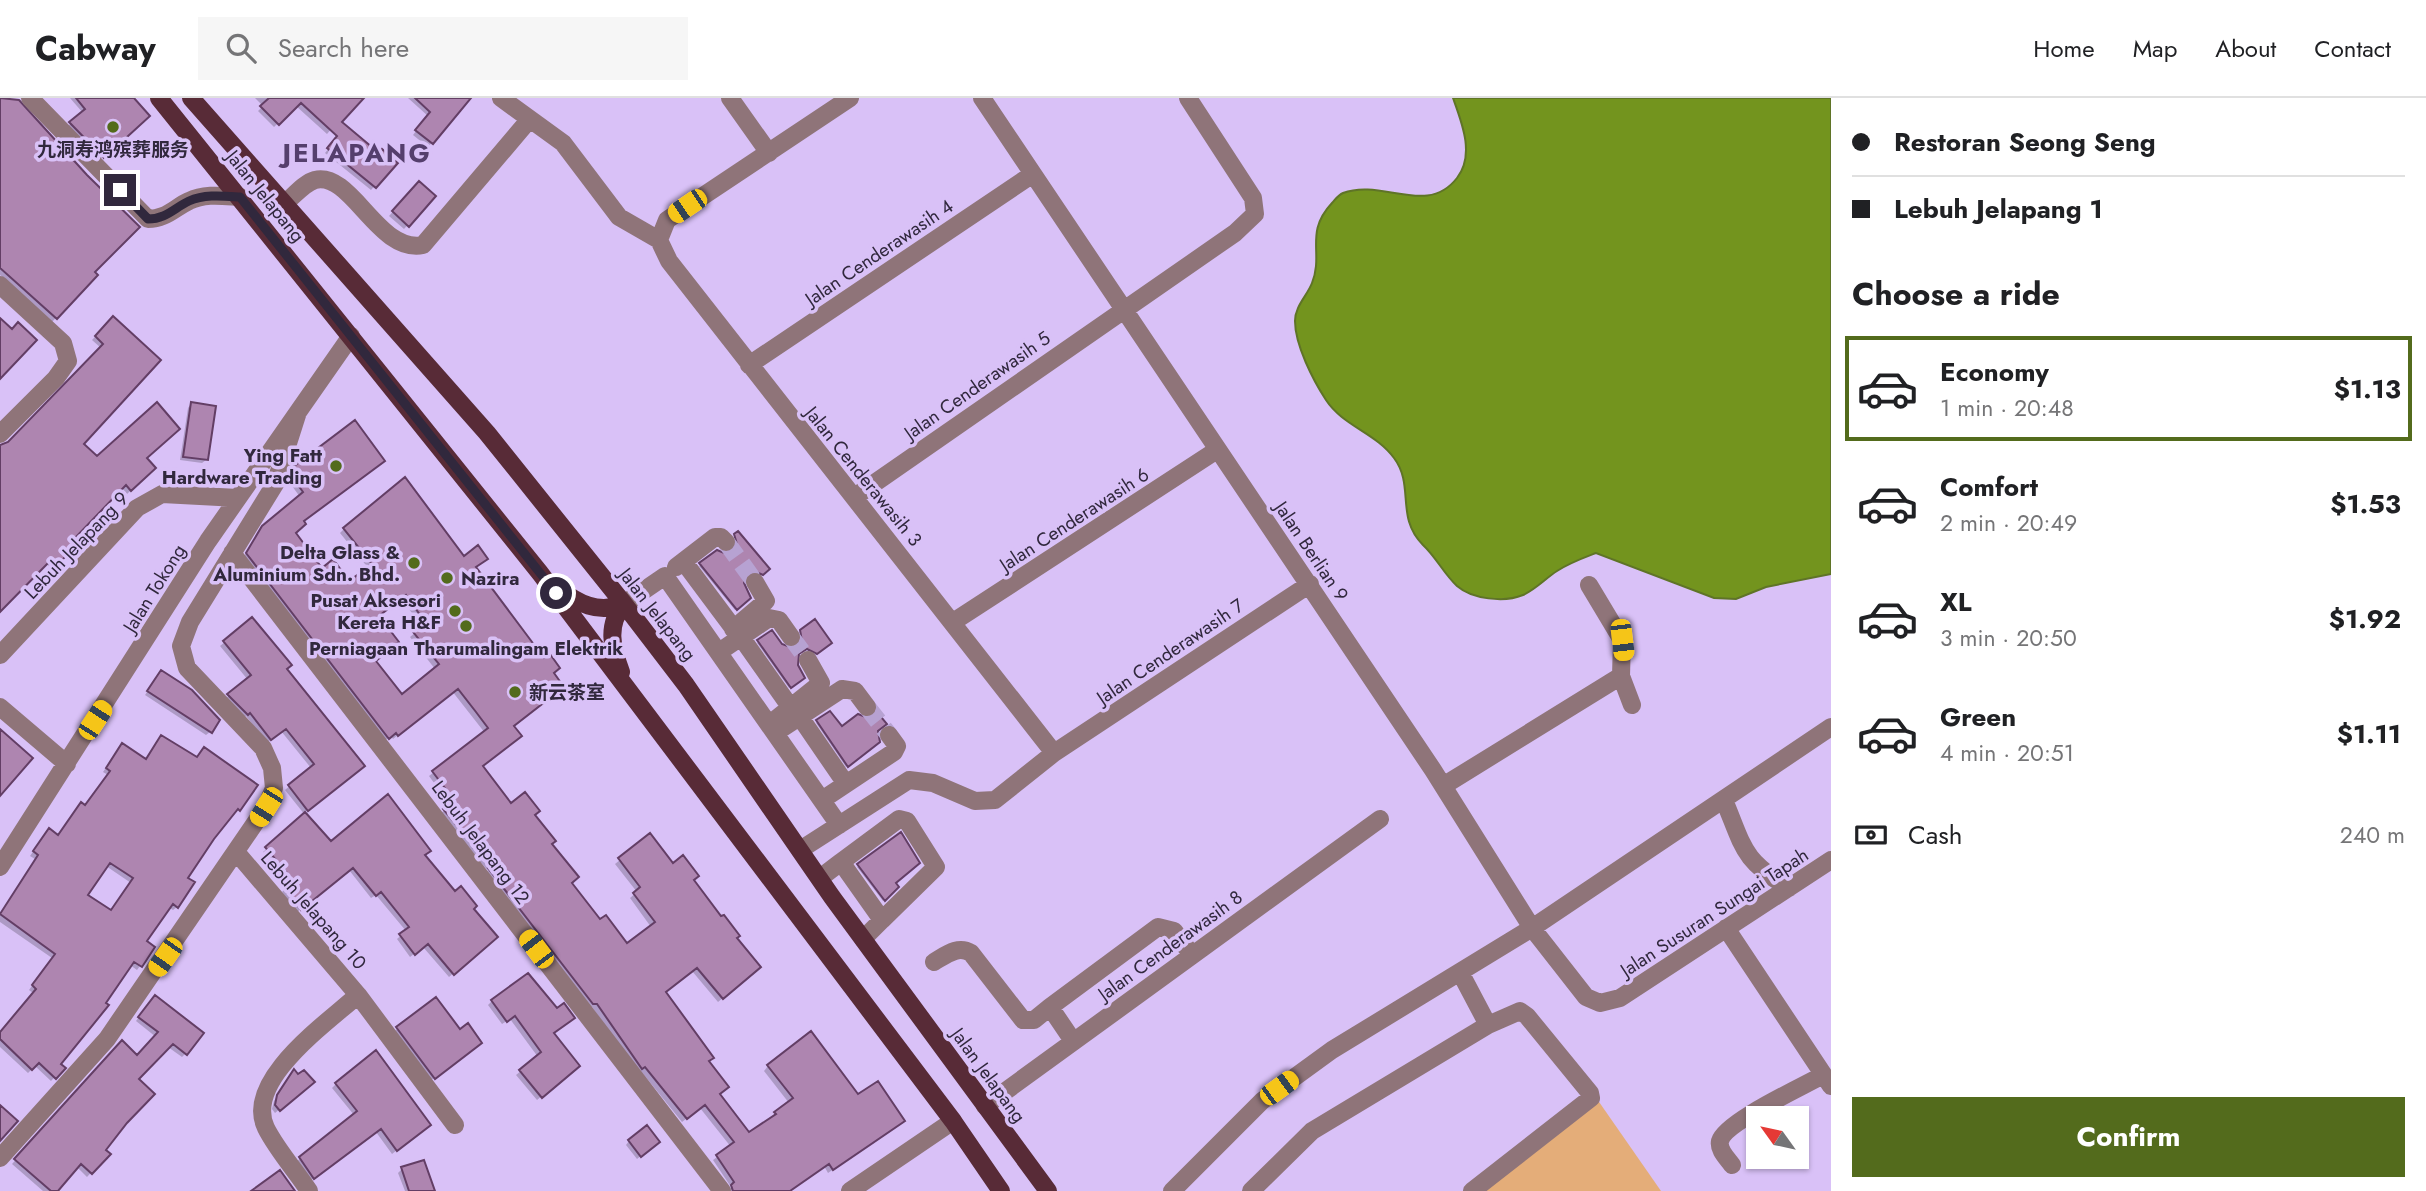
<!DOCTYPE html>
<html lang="en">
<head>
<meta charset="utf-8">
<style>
  :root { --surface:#fff; --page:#f6f6f6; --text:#202124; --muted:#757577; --line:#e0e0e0; --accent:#536b1c }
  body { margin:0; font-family:Jost,"Noto Sans SC",sans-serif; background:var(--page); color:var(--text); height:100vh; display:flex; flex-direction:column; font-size:26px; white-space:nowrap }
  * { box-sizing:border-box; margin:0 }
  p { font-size:23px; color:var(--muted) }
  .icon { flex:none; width:38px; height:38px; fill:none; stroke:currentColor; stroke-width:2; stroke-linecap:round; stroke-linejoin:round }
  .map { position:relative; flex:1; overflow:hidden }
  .panel { display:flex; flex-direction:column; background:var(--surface); width:595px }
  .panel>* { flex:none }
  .top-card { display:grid; align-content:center; height:154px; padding:0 21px; background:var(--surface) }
  .needle { width:46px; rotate:303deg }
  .tools { position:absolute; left:1746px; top:1008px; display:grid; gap:14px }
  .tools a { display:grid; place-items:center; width:63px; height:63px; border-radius:0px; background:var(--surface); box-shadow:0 2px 5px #0004; font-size:35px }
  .end { position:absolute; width:32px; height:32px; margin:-16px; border:9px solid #31283d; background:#fff; box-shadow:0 0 0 4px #fff }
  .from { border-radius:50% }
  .car { position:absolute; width:21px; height:42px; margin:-21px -10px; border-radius:9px; box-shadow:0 0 5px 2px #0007; background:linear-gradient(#f5c518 24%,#345 0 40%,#f5c518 0 76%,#345 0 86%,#f5c518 0) }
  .top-card b { display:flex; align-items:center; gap:24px; height:66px; font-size:26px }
  .top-card b+b { border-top:2px solid var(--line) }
  .top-card i { width:18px; height:18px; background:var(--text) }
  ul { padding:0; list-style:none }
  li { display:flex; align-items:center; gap:21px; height:105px; margin:0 14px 10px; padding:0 7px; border:4px solid transparent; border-radius:0px }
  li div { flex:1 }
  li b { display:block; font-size:26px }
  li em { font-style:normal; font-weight:700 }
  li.active { border-color:var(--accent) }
  li>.icon { width:63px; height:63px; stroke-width:1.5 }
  h2 { padding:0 21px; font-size:32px; line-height:84px }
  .pay { display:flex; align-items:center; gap:18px; height:77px; padding:0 21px; font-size:26px }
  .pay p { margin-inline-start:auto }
  .button { display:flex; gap:14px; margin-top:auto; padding:14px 21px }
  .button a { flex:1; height:80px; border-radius:0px; background:var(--accent); color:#fff; font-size:28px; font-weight:700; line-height:80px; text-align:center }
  header { display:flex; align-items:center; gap:42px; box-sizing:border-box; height:98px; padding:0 35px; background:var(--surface); border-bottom:2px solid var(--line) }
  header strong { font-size:33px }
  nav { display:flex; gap:38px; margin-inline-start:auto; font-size:24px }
  .search { width:490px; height:63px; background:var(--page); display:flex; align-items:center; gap:18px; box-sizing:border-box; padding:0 24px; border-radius:0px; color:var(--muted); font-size:26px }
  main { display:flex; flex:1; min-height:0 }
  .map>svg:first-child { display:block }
  .green { fill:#e4ad79 }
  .water { fill:#73941e; stroke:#5f7427; stroke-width:2 }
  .shadow { fill:#0003; fill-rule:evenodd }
  .building { fill:#ae85b0; stroke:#633e65; stroke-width:2; fill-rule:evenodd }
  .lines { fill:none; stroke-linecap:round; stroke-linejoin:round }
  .minor-tunnel { stroke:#b7a2d2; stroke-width:18; stroke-dasharray:18 9; stroke-linecap:butt }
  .minor { stroke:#8f7479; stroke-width:18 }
  .major { stroke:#582b37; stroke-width:18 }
  .route { stroke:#31283d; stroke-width:9 }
  .poi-dot { fill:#536b1c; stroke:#d9c1f7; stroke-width:2.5 }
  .labels { text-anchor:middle; stroke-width:7; stroke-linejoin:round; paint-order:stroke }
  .poi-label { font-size:19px; font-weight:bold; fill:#31283d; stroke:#d9c1f7; text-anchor:end }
  .street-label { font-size:19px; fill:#31283d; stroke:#d9c1f7 }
  .district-label { font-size:26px; font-weight:bold; letter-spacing:2px; fill:#553f6d; stroke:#d9c1f7 }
</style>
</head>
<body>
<header>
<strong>Cabway</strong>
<div class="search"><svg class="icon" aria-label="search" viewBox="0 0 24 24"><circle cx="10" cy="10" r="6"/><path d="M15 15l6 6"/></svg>Search here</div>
<nav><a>Home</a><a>Map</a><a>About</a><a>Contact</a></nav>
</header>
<main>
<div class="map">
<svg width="1831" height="1093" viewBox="0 0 1831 1093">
  <rect width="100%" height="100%" fill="#d9c1f7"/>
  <path class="green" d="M1597 1001 1661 1093H1484Z"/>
  <path class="water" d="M1453 0H1831V476L1766 489 1736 501 1714 500 1596 455C1583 460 1569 465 1557 473 1546 480 1535 492 1523 497 1504 505 1472 501 1457 488 1444 476 1436 459 1423 447 1395 419 1415 388 1394 360 1376 335 1343 328 1326 302 1313 282 1295 247 1295 223 1295 208 1307 198 1312 185 1324 155 1304 135 1332 105 1335 102 1338 97 1343 95 1382 80 1427 119 1457 80 1475 57 1462 25 1453 0Z"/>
  <path class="shadow" d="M0 0H10L22 10 96 177 52 224 0 177Z
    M70 0H132L148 18 100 61 68 28 83 15Z
    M255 0H358L327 36 296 8 274 29 258 13 263 8Z
    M408 0H469L428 49 413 37 428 18Z
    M336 42 379 57 395 65 371 92 325 55Z
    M419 85 434 98 404 131 389 118Z
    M113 220 82 346 96 360H145L154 370 127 396 121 389 69 443 74 448 51 470 46 465 0 514V348L4 349 101 250 92 242Z
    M191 306 206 362 202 365 180 362 188 310Z
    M354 324 294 436 322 472 349 485 369 471 340 435 344 431 464 460 475 469 512 628 481 669 511 707 534 718 570 785 600 824 626 847 651 829 630 800 637 794 615 766 650 738 672 767 692 783 735 840 755 873 718 904 692 873 664 894 707 964 718 996 749 1037 789 1005 764 973 768 968 858 998 898 1027 828 1075 824 1068 789 1093H728L731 1089 713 1062 731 1049 700 1010 682 1024 640 972 637 973 592 909 588 910 485 775 488 773 440 716 450 707 429 678 485 635 452 593 393 641 391 638 384 643 243 460 258 435 300 399 287 381 289 375ZM401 500 422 529 410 539 435 571 402 598 374 563 377 519Z
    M738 436 768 471 761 477 752 473 744 478 742 485 749 500 735 512 699 468 718 454 723 457 733 454 737 449 734 439Z
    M252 522 359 671 304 715 331 746 423 758 471 811 492 843 449 879 423 849 410 859 397 841 406 833 376 797 371 800 349 772 296 815 282 794 290 786 263 754 305 717 285 692 311 670 281 633 267 645 246 618 243 620 225 601 248 582 220 548Z
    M815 524 830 544 815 556 807 551 799 553 795 561 803 580 789 590 757 545 772 535 781 548 793 552 801 546 800 535Z
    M158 578 210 634 206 637 145 597Z
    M830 615 842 631 877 633 878 643 846 669 816 625Z
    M158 643 239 712 233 714 212 740 186 781 177 809 173 812 168 809 145 844 153 849 140 868 137 872 130 867 59 966 63 970 51 983 35 968 28 975 0 949V935L33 895 29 892 52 860 0 824V817L35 761 30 758 45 736 57 739 85 709 108 677 103 674 119 651 146 663ZM106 768 131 785 110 814 86 797Z
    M900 737 894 785 897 789 883 803 857 769Z
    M151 903 185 956 182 959 168 949 137 981 126 1024 104 1052 108 1056 87 1079 77 1069 56 1093H43L12 1066 122 945 137 959 156 939 136 923Z
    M492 903 557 913 552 936 574 972 537 1002 516 977 538 959 510 921 502 926 488 907Z
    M397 931 459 934 476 949 430 983 394 934Z
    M291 977 308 988 275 1015 272 1011 274 1003Z
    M336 986 425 1030 392 1056 376 1034 310 1083 296 1064 354 1017 332 990Z
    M629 1043 654 1047 637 1061 626 1047Z
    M402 1071 430 1093H405L398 1075Z"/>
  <path class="building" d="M0 0 19 2 87 77 140 129 95 174 98 177 57 221 0 170Z
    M76 0H134L150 18 104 60 69 24 85 11Z
    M269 0H364L342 24 379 55 382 51 398 65 376 90 327 50 337 38 301 5 279 27 260 8Z
    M415 0H471L433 46 415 32 430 14Z
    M419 83 436 98 409 129 392 113Z
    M113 218 161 262 84 346 97 358 157 304 180 331 147 360 156 370 131 393 126 387 72 443 76 448 56 468 51 462 0 514V347L8 344 103 246 95 238Z
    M0 220 12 231 18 224 37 242 0 281Z
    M191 304 216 308 208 362 183 359Z
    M355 322 385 363 304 423 306 426 296 435 322 470 333 461 349 483 372 466 343 430 405 379 464 458 478 447 488 461 476 469 544 560 550 556 560 570 554 575 564 589 514 628 522 638 483 668 511 705 525 694 540 713 535 717 556 743 552 746 579 779 572 785 600 821 606 817 627 845 655 824 633 795 640 789 618 760 650 735 673 765 683 757 699 778 694 782 721 818 724 817 740 838 737 840 761 869 723 901 697 870 666 894 714 960 709 963 729 989 720 996 749 1034 776 1016 774 1014 793 1000 767 967 811 933 858 996 878 983 905 1023 833 1072 829 1066 790 1093H733L731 1087 734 1084 716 1057 734 1044 705 1007 687 1021 645 969 642 971 597 906H593L488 770 491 768 443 711 454 702 432 673 488 630 476 614 458 591 398 638 396 635 389 641 246 455 262 428 303 394 290 376 293 369ZM406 497 425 524 413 534 439 566 402 596 376 563 399 544 379 518Z
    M738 433 770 471 763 477 754 473 746 478 744 485 751 500 737 512 699 465 717 452 724 455 733 452 737 446 734 436Z
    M252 519 292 567 287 571 365 668 308 713 288 687 314 666 286 631 271 642 250 615 248 617 227 596 251 577 223 543Z
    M815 521 832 545 817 556 807 551 799 556 798 567 805 580 791 590 757 542 772 532 782 546 793 550 802 543 800 532Z
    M161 572 192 592 220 622 212 635 147 593Z
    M830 613 842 628 858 616 868 620 877 614 887 626 878 633 880 644 848 669 816 622Z
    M0 631 33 660 0 698Z
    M161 637 197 659 204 649 258 687 240 713 238 711 214 741 188 780 195 784 178 810 173 806 147 843 155 849 142 869 134 864 106 905 109 907 61 966 66 970 56 981 39 965 32 972 0 941V934L36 891 32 887 55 856 0 816 38 757 33 753 49 730 58 737 81 704 85 707 110 673 106 670 122 645 146 661ZM110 765 133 780 111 812 88 797Z
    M388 696 431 753 425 757 455 793 461 788 477 808 474 811 498 839 454 877 428 846 415 857 399 836 409 829 381 794 376 798 353 770 301 812 284 789 293 782 265 749 305 714 331 743Z
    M901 734 920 765 896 785 899 789 885 803 857 766Z
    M528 875 557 910 564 905 575 920 554 935 580 968 542 1000 519 972 541 954 515 918 507 924 491 902Z
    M155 897 204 935 187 957 173 946 139 981 155 996 127 1025 106 1052 111 1056 92 1076 81 1066 58 1093H51L14 1061 122 942 137 957 158 934 138 919Z
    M436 899 460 931 468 925 482 945 435 981 396 929Z
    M376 952 431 1027 397 1053 381 1031 314 1081 299 1059 357 1013 335 985Z
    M294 971 298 976 304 972 315 984 280 1013 275 1007 277 997Z
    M0 1007 18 1023 0 1043Z
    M647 1027 660 1044 641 1059 628 1042Z
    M424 1062 435 1093H409L401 1069Z
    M280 1072 295 1093H251Z"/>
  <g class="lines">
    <path class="minor-tunnel" d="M726 444 755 484
      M791 539 808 562
      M867 609 889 637"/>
    <path class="minor" d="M30 0 148 121C166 121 174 110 189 103 205 95 223 98 240 99
      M501 0 563 45 619 119 659 142
      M730 0 769 55
      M850 0 667 122 659 142 669 163 1054 655
      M982 0 1433 672 1532 830 1586 899 1600 905 1620 900 1831 762
      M284 106C293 99 304 85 315 82 352 73 378 156 423 147L529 22
      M0 187 63 245 68 263 56 280 0 336
      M749 267 1033 76
      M856 398 1235 135 1255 116 1253 100 1188 0
      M232 455 722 1093
      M684 464 734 531
      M676 469 715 439H721L726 444
      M1589 487 1622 542 1621 578 1632 607
      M624 506 665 478 839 727
      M953 524 1217 352
      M733 531 766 503 755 484
      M741 539 791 610
      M719 554 769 520 779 522 791 539
      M0 557 137 410 162 396 238 400
      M0 609 67 666
      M800 619 846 686
      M771 625 821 585 808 562
      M775 635 842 591 855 593 867 609
      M1443 688 1621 578
      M822 702 894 654 897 648 889 637
      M1724 702C1744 750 1742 762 1789 790
      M800 752 909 682 933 685 975 703 995 702 1054 655 1310 486
      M237 755 358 897 455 1027
      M841 764 899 721 907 723 936 769 882 822
      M0 769 208 443 351 238
      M820 780 841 764 882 822 863 841
      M1726 830 1831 988
      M934 864C946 857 958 847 971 855L1023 922H1034L1050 909
      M1460 874 1488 927
      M1073 943 1050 909 1158 829 1174 833 1192 857
      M985 1008 1380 721
      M0 1060 107 941 266 709 274 690 272 670 263 650 187 570 181 548 190 524 275 386 298 314
      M1732 1067C1727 1060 1718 1052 1720 1043 1725 1024 1804 988 1823 977
      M309 1093C296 1073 277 1052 266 1030 243 983 327 925 358 897
      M850 1093 953 1023
      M1172 1093 1262 1003 1332 952 1532 830 1831 629
      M1251 1093 1312 1033 1488 927 1520 913 1527 918 1590 995 1591 1000 1472 1093"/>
    <path class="major" d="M159 0 540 475 953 1023 1001 1093
      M191 0 487 335 624 506 686 587 832 799 1048 1093
      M557 489C578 506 598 516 624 506
      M621 574C612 550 606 527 624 506"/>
  </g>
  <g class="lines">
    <path class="route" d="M120 92 148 121C166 121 174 110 189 103 205 96 223 98 240 99L556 495"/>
  </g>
  <g class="poi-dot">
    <circle cx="113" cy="29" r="7"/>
    <circle cx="336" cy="368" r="7"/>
    <circle cx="414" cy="465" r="7"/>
    <circle cx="447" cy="480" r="7"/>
    <circle cx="455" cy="513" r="7"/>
    <circle cx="466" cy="528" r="7"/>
    <circle cx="515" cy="594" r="7"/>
  </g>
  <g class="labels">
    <g class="poi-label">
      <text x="113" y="58" text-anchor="middle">九洞寿鸿殡葬服务</text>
      <text x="322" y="364">Ying Fatt<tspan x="322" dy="22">Hardware Trading</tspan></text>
      <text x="400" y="461">Delta Glass &amp;<tspan x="400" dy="22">Aluminium Sdn. Bhd.</tspan></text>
      <text x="461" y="487" text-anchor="start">Nazira</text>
      <text x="441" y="509">Pusat Aksesori<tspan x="441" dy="22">Kereta H&amp;F</tspan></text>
      <text x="466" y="557" text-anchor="middle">Perniagaan Tharumalingam Elektrik</text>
      <text x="529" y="601" text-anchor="start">新云茶室</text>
    </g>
    <g class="street-label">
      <text transform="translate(266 98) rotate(51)" y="7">Jalan Jelapang</text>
      <text transform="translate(879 154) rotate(-34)" y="7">Jalan Cenderawasih 4</text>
      <text transform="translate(977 287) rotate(-35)" y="7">Jalan Cenderawasih 5</text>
      <text transform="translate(864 378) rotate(51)" y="7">Jalan Cenderawasih 3</text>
      <text transform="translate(1074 421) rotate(-33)" y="7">Jalan Cenderawasih 6</text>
      <text transform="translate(76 447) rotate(-46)" y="7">Lebuh Jelapang 9</text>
      <text transform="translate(1312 453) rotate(56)" y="7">Jalan Berlian 9</text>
      <text transform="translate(154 490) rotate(-58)" y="7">Jalan Tokong</text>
      <text transform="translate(658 516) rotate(52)" y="7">Jalan Jelapang</text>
      <text transform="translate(1170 553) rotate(-34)" y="7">Jalan Cenderawasih 7</text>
      <text transform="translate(481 744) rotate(53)" y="7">Lebuh Jelapang 12</text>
      <text transform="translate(314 812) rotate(49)" y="7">Lebuh Jelapang 10</text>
      <text transform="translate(1714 814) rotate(-33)" y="7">Jalan Susuran Sungai Tapah</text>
      <text transform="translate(1170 847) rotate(-36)" y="7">Jalan Cenderawasih 8</text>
      <text transform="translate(989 977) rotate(54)" y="7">Jalan Jelapang</text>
    </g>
    <g class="district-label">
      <text x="357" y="64">JELAPANG</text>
    </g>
  </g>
</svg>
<div class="tools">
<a><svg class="needle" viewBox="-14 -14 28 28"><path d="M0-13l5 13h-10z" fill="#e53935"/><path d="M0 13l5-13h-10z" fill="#757577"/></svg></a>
</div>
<i class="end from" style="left:556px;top:495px"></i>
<i class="end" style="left:120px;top:92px"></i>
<i class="car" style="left:687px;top:108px;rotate:236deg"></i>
<i class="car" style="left:1622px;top:542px;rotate:173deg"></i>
<i class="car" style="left:95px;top:622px;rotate:33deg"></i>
<i class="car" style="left:266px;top:709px;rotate:212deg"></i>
<i class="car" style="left:536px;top:851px;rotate:323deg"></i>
<i class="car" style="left:165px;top:859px;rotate:215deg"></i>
<i class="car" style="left:1279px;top:990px;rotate:54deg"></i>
</div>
<section class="panel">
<div class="top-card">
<b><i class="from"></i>Restoran Seong Seng</b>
<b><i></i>Lebuh Jelapang 1</b>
</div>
<h2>Choose a ride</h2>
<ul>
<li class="active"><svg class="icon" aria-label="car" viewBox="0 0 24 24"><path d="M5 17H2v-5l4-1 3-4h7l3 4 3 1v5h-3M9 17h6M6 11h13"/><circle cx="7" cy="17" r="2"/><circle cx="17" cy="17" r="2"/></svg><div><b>Economy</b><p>1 min · 20:48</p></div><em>$1.13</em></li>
<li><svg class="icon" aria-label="car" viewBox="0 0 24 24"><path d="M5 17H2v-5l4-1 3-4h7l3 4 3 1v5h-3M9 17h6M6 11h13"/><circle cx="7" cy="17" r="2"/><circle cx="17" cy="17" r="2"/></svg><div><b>Comfort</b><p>2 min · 20:49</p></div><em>$1.53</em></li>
<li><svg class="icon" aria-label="car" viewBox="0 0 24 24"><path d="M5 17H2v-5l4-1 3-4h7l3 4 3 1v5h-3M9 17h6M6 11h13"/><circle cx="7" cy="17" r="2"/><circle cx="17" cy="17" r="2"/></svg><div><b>XL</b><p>3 min · 20:50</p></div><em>$1.92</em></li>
<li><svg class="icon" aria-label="car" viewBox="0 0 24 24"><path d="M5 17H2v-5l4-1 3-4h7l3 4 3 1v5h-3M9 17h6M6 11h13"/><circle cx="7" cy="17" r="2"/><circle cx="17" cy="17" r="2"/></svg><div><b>Green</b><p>4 min · 20:51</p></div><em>$1.11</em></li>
</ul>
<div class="pay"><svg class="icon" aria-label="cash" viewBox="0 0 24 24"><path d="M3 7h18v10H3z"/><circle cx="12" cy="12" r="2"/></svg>Cash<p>240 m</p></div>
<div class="button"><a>Confirm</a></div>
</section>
</main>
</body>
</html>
